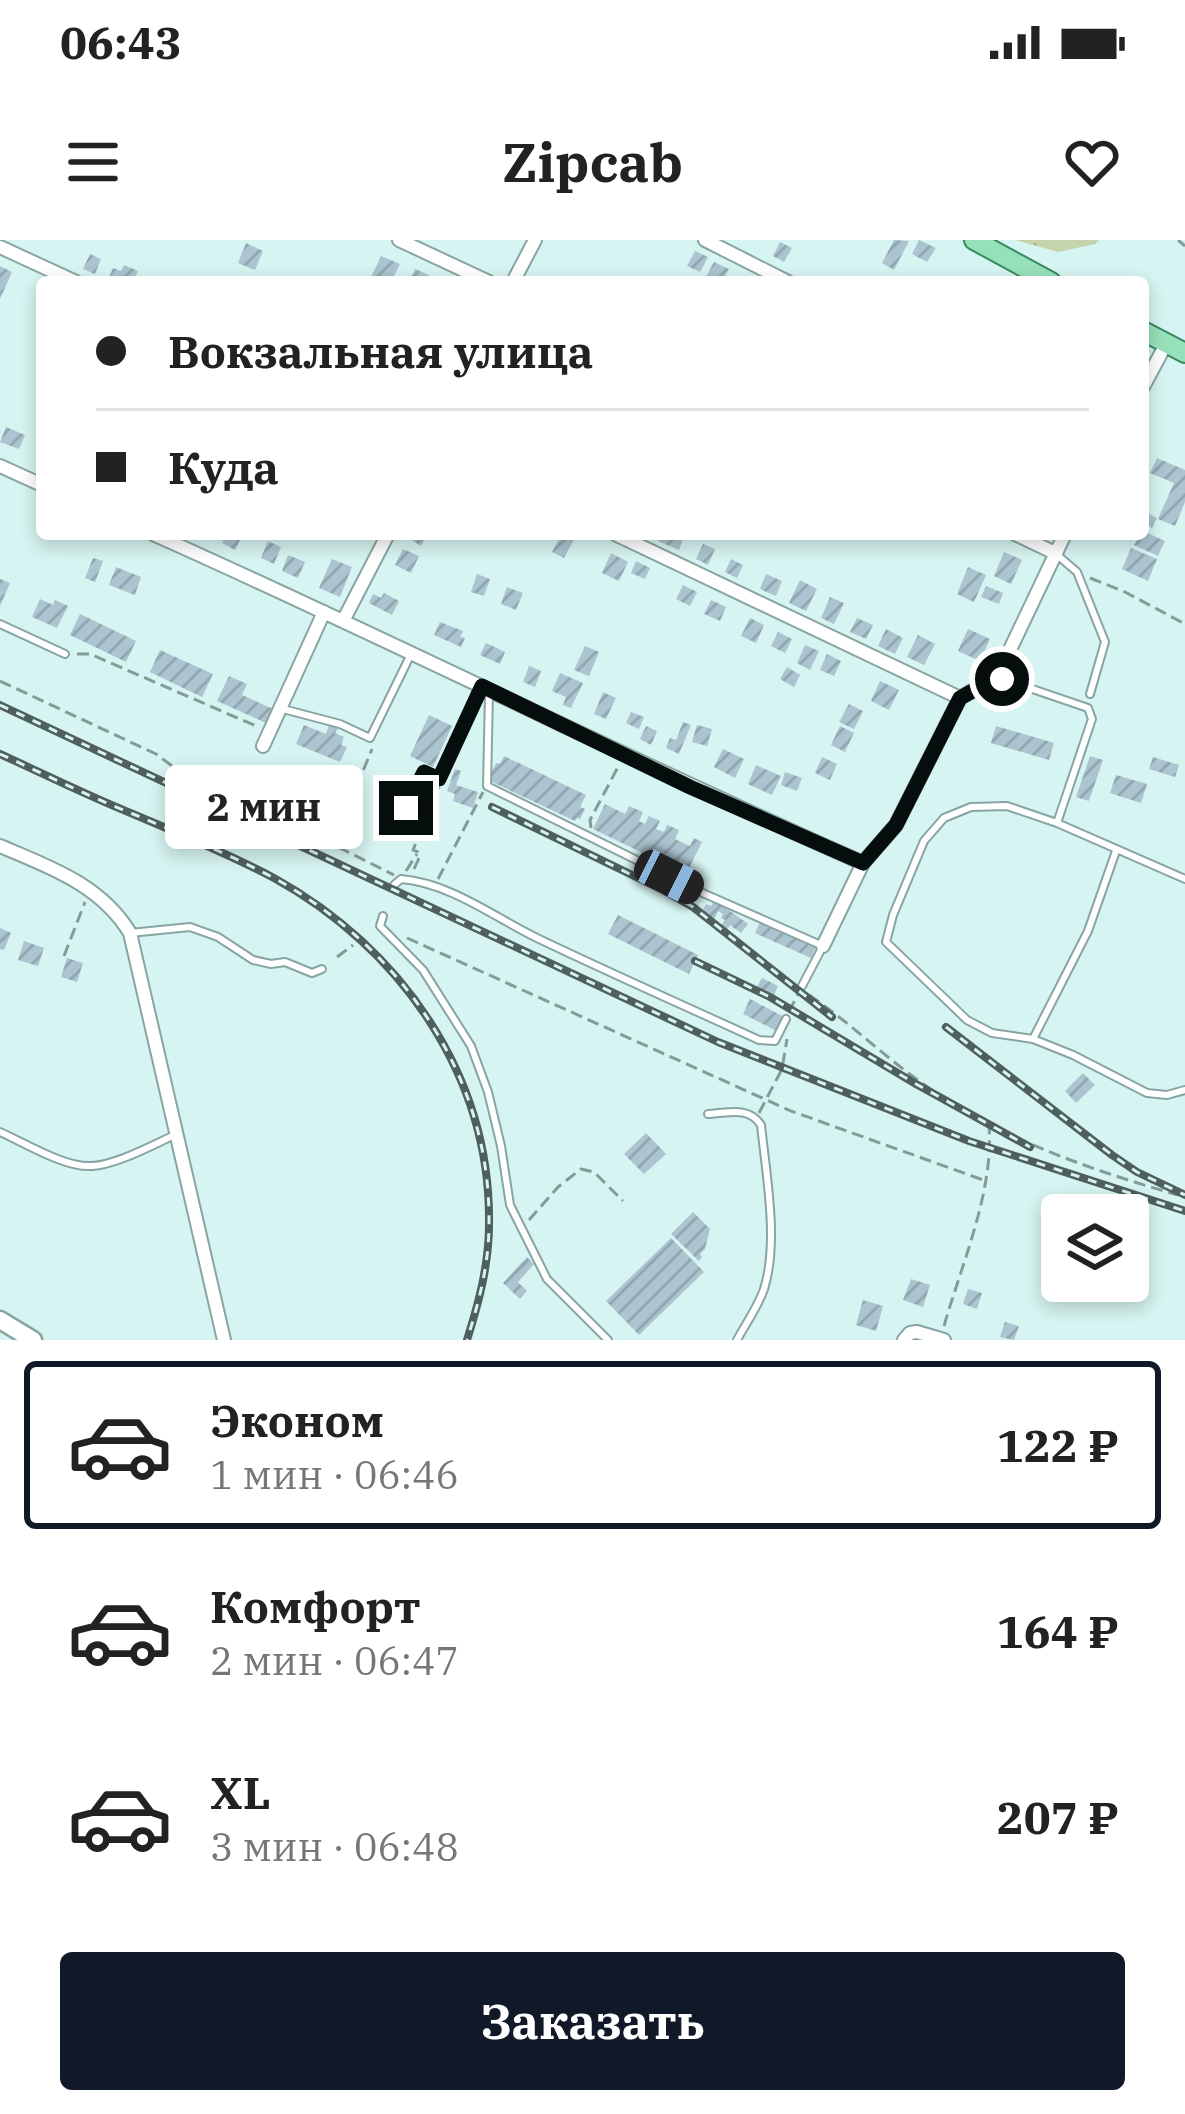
<!DOCTYPE html>
<html lang="ru">
<head>
<meta charset="utf-8">
<style>
  :root { --surface:#fff; --page:#f6f6f6; --text:#222; --muted:#767676; --line:#e0e0e0; --accent:#111827 }
  body { margin:0; font-family:"IBM Plex Serif",serif; background:var(--page); color:var(--text); height:100vh; display:flex; flex-direction:column; font-size:45px; white-space:nowrap }
  * { box-sizing:border-box; margin:0 }
  p { font-size:39px; color:var(--muted) }
  .icon { flex:none; width:66px; height:66px; fill:none; stroke:currentColor; stroke-width:2; stroke-linecap:round; stroke-linejoin:round }
  .map { position:relative; height:1100px; overflow:hidden }
  .panel { display:flex; flex-direction:column; background:var(--surface); flex:1 }
  .panel>* { flex:none }
  .guide { position:absolute; left:36px; top:36px; width:1113px; height:264px; border-radius:12px; box-shadow:0 6px 18px #0003; display:grid; align-content:center; height:264px; padding:0 60px; background:var(--surface) }
  .controls { position:absolute; left:1041px; top:954px; display:grid; gap:24px }
  .controls a { display:grid; place-items:center; width:108px; height:108px; border-radius:12px; background:var(--surface); box-shadow:0 6px 18px #0003; font-size:60px }
  .end { position:absolute; width:54px; height:54px; margin:-27px; border:15px solid #050e0d; background:#fff; box-shadow:0 0 0 6px #fff }
  .from { border-radius:50% }
  .bubble { position:absolute; height:84px; border-radius:12px; background:var(--surface); box-shadow:0 6px 18px #0003; font-size:39px; font-weight:800; line-height:84px; text-align:center }
  .car { position:absolute; width:36px; height:72px; margin:-36px -18px; border-radius:15px; box-shadow:0 0 9px 3px #0007; background:linear-gradient(#222 24%,#8ab4d8 0 40%,#222 0 76%,#8ab4d8 0 86%,#222 0) }
  .guide b { display:flex; align-items:center; gap:42px; height:114px; font-size:45px }
  .guide b+b { border-top:3px solid var(--line) }
  .guide i { width:30px; height:30px; background:var(--text) }
  ul { padding:21px 0 0; list-style:none }
  li { display:flex; align-items:center; gap:36px; height:168px; margin:0 24px 18px; padding:0 36px; border:6px solid transparent; border-radius:12px }
  li div { flex:1 }
  li b { display:block; font-size:45px }
  li em { font-style:normal; font-weight:800 }
  li.active { border-color:var(--accent) }
  li>.icon { width:108px; height:108px; stroke-width:1.5 }
  .primary-button { display:flex; gap:24px; margin-top:auto; padding:24px 60px }
  .primary-button a { flex:1; height:138px; border-radius:12px; background:var(--accent); color:#fff; font-size:48px; font-weight:800; line-height:138px; text-align:center }
  .status { display:flex; justify-content:space-between; align-items:center; height:84px; padding:0 60px; background:var(--surface); direction:ltr }
  .status svg { height:33px; fill:currentColor }
  header { display:flex; justify-content:space-between; align-items:center; height:156px; padding:0 60px; background:var(--surface); font-size:54px; font-weight:800 }
  .map>svg:first-child { display:block }
  .wetland { fill:url(#wetland-marsh) }
  .building { fill:url(#building-hatch) }
  .lines { fill:none; stroke-linecap:round; stroke-linejoin:round }
  .lane-casing { stroke:#89a5a3; stroke-width:10 }
  .street-casing { stroke:#89a5a3; stroke-width:16 }
  .secondary-casing { stroke:#89a5a3; stroke-width:21 }
  .primary-casing { stroke:#368a60; stroke-width:22 }
  .path { stroke:#859b99; stroke-width:3; stroke-dasharray:12 6; stroke-linecap:butt }
  .lane { stroke:#fff; stroke-width:6 }
  .street { stroke:#fff; stroke-width:12 }
  .secondary { stroke:#fff; stroke-width:16 }
  .primary { stroke:#97e1ba; stroke-width:18 }
  .rail-casing { stroke:#4f5f5e; stroke-width:8 }
  .rail { stroke:#d6f4f1; stroke-width:3; stroke-dasharray:9; stroke-linecap:butt }
  .route { stroke:#050e0d; stroke-width:15 }
</style>
</head>
<body>
<div class="status"><b>06:43</b><svg viewBox="0 0 49 12"><path d="M0 12V9h3v3zM5 12V6h3v6zM10 12V3h3v9zM15 12V0h3v12zM26 1h20v11H26zM47 4h2v5h-2z"/></svg></div>
<header><svg class="icon" aria-label="menu" viewBox="0 0 24 24"><path d="M4 6h16M4 12h16M4 18h16"/></svg>Zipcab<svg class="icon" aria-label="heart" viewBox="0 0 24 24"><path d="M12 20l-8-8c-3-5 5-10 8-4 3-6 11-1 8 4z"/></svg></header>
<div class="map">
<svg width="1185" height="1100" viewBox="0 0 1185 1100">
  <defs>
    <pattern id="wetland-marsh" width="20" height="14" patternUnits="userSpaceOnUse" patternTransform="scale(3)"><rect width="20" height="14" fill="#c5d4aa"/><path d="M1 5h8M5 5V1M11 12h8M15 12V8" fill="none" stroke="#a8b591"/></pattern>
    <pattern id="building-hatch" width="6" height="6" patternUnits="userSpaceOnUse" patternTransform="scale(3)"><rect width="6" height="6" fill="#abc4cf"/><path d="M-1 1l2-2M0 6l6-6M5 7l2-2" fill="none" stroke="#92a7b1"/></pattern>
  </defs>
  <rect width="100%" height="100%" fill="#d6f4f1"/>
  <path class="wetland" d="M1015 0H1099L1095 4 1058 12Z"/>
  <path class="building" d="M894 0 909 1 894 30 882 23Z
    M919 0 936 8 927 22 912 14Z
    M780 2 792 8 784 22 773 16Z
    M246 3 263 11 255 30 238 23Z
    M695 11 708 17 700 32 687 26Z
    M90 14 101 19 95 34 83 29Z
    M381 16 400 24 391 42H382L371 37Z
    M714 22 729 29 722 42 706 37Z
    M124 25 138 31 133 42H107L113 28 121 31Z
    M0 26 12 32 0 59Z
    M415 29 429 35 426 42H409Z
    M6 187 25 195 19 209 0 202Z
    M1157 218 1185 230V262L1175 286 1158 279 1174 243 1150 233Z
    M1143 271 1157 278 1152 288 1143 283Z
    M1143 291 1165 301 1158 316 1134 305Z
    M227 294 242 296 235 310 222 303Z
    M409 294H428L421 306 407 297Z
    M562 294 576 296 564 318 552 312Z
    M661 294H685L679 310 658 301Z
    M268 301 281 307 274 324 261 318Z
    M703 304 715 309 708 325 696 319Z
    M1131 308 1157 319 1148 341 1122 329Z
    M403 309 419 316 411 333 395 325Z
    M1004 312 1022 320 1011 344 994 336Z
    M611 313 628 322 619 341 602 333Z
    M288 315 305 322 298 338 282 331Z
    M93 318 103 321 95 342 85 338Z
    M332 319 352 327 340 357 319 348Z
    M731 319 743 325 737 338 725 332Z
    M636 321 650 328 645 339 631 333Z
    M116 327 141 337 135 355 109 345Z
    M968 327 986 335 974 362 957 354Z
    M477 334 490 339 484 356 471 352Z
    M766 334 782 341 776 356 760 349Z
    M0 339 10 343 0 366Z
    M800 340 817 349 806 371 789 363Z
    M683 345 697 352 690 366 676 359Z
    M986 346 1003 353 999 364 981 357Z
    M507 347 523 353 516 370 501 364Z
    M384 353 399 361 392 375 369 363 373 354 381 358Z
    M830 357 844 363 834 384 821 378Z
    M40 359 53 365 55 360 68 366 57 388 32 377Z
    M711 360 726 367 720 381 704 374Z
    M80 374 136 401 126 422 70 395Z
    M750 378 764 385 756 403 741 396Z
    M857 378 873 385 866 399 850 392Z
    M440 382 463 391 460 397 465 398 461 407 434 395Z
    M886 389 903 398 895 414 878 406Z
    M968 389 990 399 980 421 958 411Z
    M778 392 792 399 785 413 771 406Z
    M918 395 935 404 924 425 907 417Z
    M486 403 505 412 500 424 480 415Z
    M805 405 819 411 810 430 797 423Z
    M585 406 599 412 589 436 574 430Z
    M160 410 213 434 202 457 150 432Z
    M827 414 841 421 834 436 820 430Z
    M529 426 541 431 535 447 523 442Z
    M787 427 800 435 794 447 780 439Z
    M560 433 583 443 571 468 563 465 566 457 552 451Z
    M229 436 247 444 242 455 273 469 266 483 217 461Z
    M880 441 899 450 889 470 871 461Z
    M603 452 616 458 606 479 594 474Z
    M849 464 863 471 854 489 839 482Z
    M631 472 644 477 639 489 626 483Z
    M429 475 452 486 433 527 410 516Z
    M683 482 691 485 679 514 666 508 670 498 676 500Z
    M304 485 326 494 329 485 338 488 335 493 344 497 341 505 347 507 340 522 296 504Z
    M697 485 712 489 707 506 692 502Z
    M646 486 657 491 651 505 640 499Z
    M840 486 854 493 845 512 831 505Z
    M996 486 1054 503 1049 520 991 503Z
    M723 509 744 519 735 538 714 527Z
    M504 516 586 555 580 567 585 569 580 579 577 578 575 581 488 540 496 523 500 524Z
    M1090 516 1103 520 1089 561 1076 557Z
    M822 517 837 524 830 540 815 533Z
    M1153 517 1179 525 1175 537 1149 529Z
    M756 525 781 536 772 555 748 544Z
    M455 529 461 531 456 545 478 552 473 568 453 561 455 554 447 551Z
    M785 532 802 538 797 551 781 545Z
    M1116 535 1147 544 1141 563 1110 553Z
    M334 537 352 545 344 563 326 556Z
    M394 551 407 557 402 569 389 563Z
    M605 564 625 574 629 566 643 572 639 581 645 584 649 576 660 581 656 589 664 592 667 585 679 590 675 599 690 606 694 598 702 602 686 634 593 589Z
    M714 660 727 665 726 668 748 684 741 693 730 685 727 690 721 686 725 680 721 678 723 674 718 671 714 680 701 673 706 664 711 666Z
    M618 675 698 715 689 734 608 694Z
    M760 682 816 707 811 718 755 693Z
    M0 688 11 693 4 710 0 709Z
    M24 701 44 708 38 726 18 720Z
    M67 718 83 723 77 742 61 737Z
    M762 738 778 746 773 757 756 748Z
    M750 759 784 777 777 791 743 774Z
    M1083 833 1095 845 1076 863 1065 851Z
    M646 893 666 914 644 934 624 914Z
    M693 972 710 989 705 1009 700 1014 702 1017 699 1021 671 994Z
    M671 998 704 1032 639 1095 606 1061Z
    M527 1017 534 1024 518 1042 527 1051 520 1059 503 1043Z
    M911 1039 930 1045 923 1067 903 1060Z
    M968 1049 982 1053 977 1069 963 1064Z
    M863 1060 883 1066 876 1091 856 1085Z
    M1005 1082 1019 1086 1014 1100 1000 1097Z"/>
  <g class="lines">
    <g class="lane-casing">
      <path id="lane" d="M1055 313 1077 332 1105 402 1090 454
        M0 384 65 414
        M1000 438 1088 468 1092 479 1057 583
        M489 453 487 546 705 654 823 706 802 746
        M283 469 340 484 370 498 411 414
        M407 568 424 532 439 539 481 447
        M1185 639 1057 583 1007 566 971 567 944 578 924 601 893 675 886 702 967 780 992 793 1033 799 1073 815 1147 853 1167 855 1185 850
        M394 645 401 639C450 643 494 677 537 698 610 733 685 766 759 800L775 801 786 779
        M383 676 380 686 423 730 471 806 488 852 501 906 510 965 547 1039 608 1100
        M130 693 190 687 218 697 253 720 271 724 285 722 312 733 322 729
        M1033 799 1088 691 1116 611
        M708 874C728 873 749 866 761 885 766 934 779 1002 764 1049 758 1067 746 1083 737 1100
        M0 892C25 903 65 928 92 926 116 925 152 905 175 895"/>
    </g>
    <g class="street-casing">
      <path id="street" d="M399 0 489 42
        M705 0 788 42
        M0 7 76 42
        M513 42 535 0
        M1143 147 1166 104
        M0 226 42 245
        M153 294C391 400 624 518 863 623
        M615 294 960 458
        M1015 294 1055 313
        M343 381 388 294
        M960 458 997 437 1065 294
        M263 506 324 372
        M0 606C50 627 101 645 130 693L224 1100
        M823 706 863 623 896 585 960 458
        M904 1100 910 1093 917 1092 944 1100"/>
    </g>
    <g class="secondary-casing">
      <path id="secondary" d="M0 1080 33 1100"/>
    </g>
    <g class="primary-casing">
      <path id="primary" d="M974 0 1051 42
        M1143 91 1185 113"/>
    </g>
    <path class="path" d="M1178 0 1185 6
      M1090 338 1125 352 1185 384
      M77 414H90L256 486
      M0 441 156 514 191 540 247 571 342 609 394 635
      M343 580 372 509
      M591 588 590 580 618 527
      M414 629 419 618 418 612 413 610 439 547
      M406 631 417 614
      M438 639 483 552
      M407 698 791 871 986 941
      M64 716 85 662
      M337 717 353 705
      M809 755C845 779 876 809 911 835 990 895 1084 928 1178 955
      M789 772 798 754
      M759 873 782 829 787 799
      M529 980 558 947 581 929 594 932 623 961
      M944 1086C962 1023 994 951 989 886"/>
    <use href="#lane" class="lane"/>
    <use href="#street" class="street"/>
    <use href="#secondary" class="secondary"/>
    <use href="#primary" class="primary"/>
    <g class="rail-casing">
      <path id="rail" d="M0 465 718 802 969 901 1185 971
        M0 514C44 534 88 556 133 574 180 594 229 614 274 638 401 708 491 836 489 984 489 1024 479 1062 467 1100
        M492 567 663 650 693 667 832 777
        M695 721 770 757 916 844 1030 907
        M946 787 1112 915 1137 932 1185 955"/>
    </g>
    <use href="#rail" class="rail"/>
  </g>
  <g class="lines">
    <path class="route" d="M406 568 424 532 439 539 482 446 690 547 863 623 896 585 960 458 997 437 1002 439"/>
  </g>
</svg>
<div class="controls">
<a><svg class="icon" aria-label="layers" viewBox="0 0 24 24"><path d="M12 4l9 5-9 5-9-5zM3 14l9 5 9-5"/></svg></a>
</div>
<i class="end from" style="left:1002px;top:439px"></i>
<i class="end" style="left:406px;top:568px"></i>
<div class="bubble" style="left:165px;top:525px;width:198px">2 мин</div>
<i class="car" style="left:669px;top:637px;rotate:117deg"></i>
<div class="guide">
<b><i class="from"></i>Вокзальная улица</b>
<b><i></i>Куда</b>
</div>
</div>
<section class="panel">
<ul>
<li class="active"><svg class="icon" aria-label="car" viewBox="0 0 24 24"><path d="M5 17H2v-5l4-1 3-4h7l3 4 3 1v5h-3M9 17h6M6 11h13"/><circle cx="7" cy="17" r="2"/><circle cx="17" cy="17" r="2"/></svg><div><b>Эконом</b><p>1 мин · 06:46</p></div><em>122 ₽</em></li>
<li><svg class="icon" aria-label="car" viewBox="0 0 24 24"><path d="M5 17H2v-5l4-1 3-4h7l3 4 3 1v5h-3M9 17h6M6 11h13"/><circle cx="7" cy="17" r="2"/><circle cx="17" cy="17" r="2"/></svg><div><b>Комфорт</b><p>2 мин · 06:47</p></div><em>164 ₽</em></li>
<li><svg class="icon" aria-label="car" viewBox="0 0 24 24"><path d="M5 17H2v-5l4-1 3-4h7l3 4 3 1v5h-3M9 17h6M6 11h13"/><circle cx="7" cy="17" r="2"/><circle cx="17" cy="17" r="2"/></svg><div><b>XL</b><p>3 мин · 06:48</p></div><em>207 ₽</em></li>
</ul>
<div class="primary-button"><a>Заказать</a></div>
</section>
</body>
</html>
